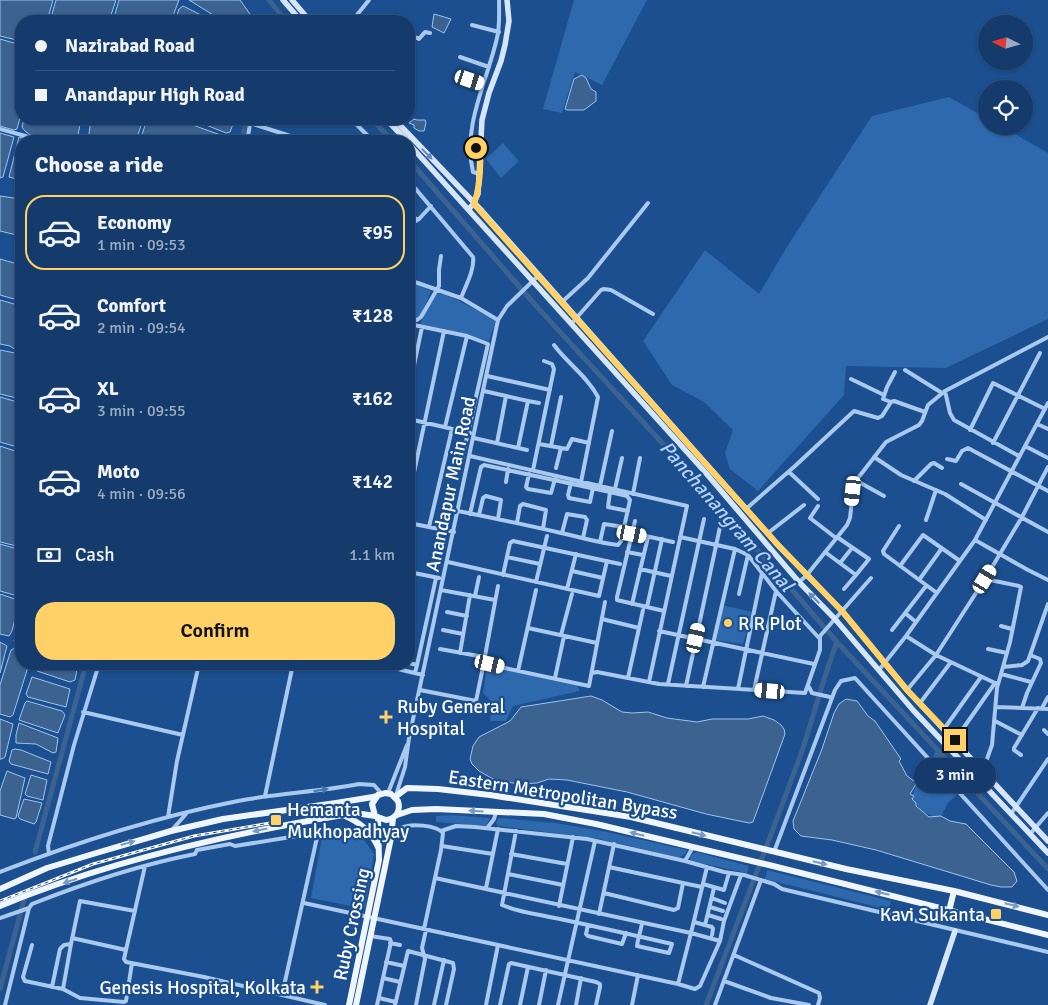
<!DOCTYPE html>
<html lang="en">
<head>
<meta charset="utf-8">
<style>
  :root { --surface:#143b6b; --page:#1d4271; --text:#f1f3f6; --muted:#9dadc1; --line:#33557e; --accent:#ffd166 }
  body { margin:0; font-family:Signika,sans-serif; background:var(--page); color:var(--text); height:100vh; display:flex; flex-direction:column; font-size:19px; white-space:nowrap }
  * { box-sizing:border-box; margin:0 }
  p { font-size:16px; color:var(--muted) }
  .icon { flex:none; width:28px; height:28px; fill:none; stroke:currentColor; stroke-width:2; stroke-linecap:round; stroke-linejoin:round }
  .map { position:relative; flex:1; overflow:hidden }
  .side { position:absolute; left:15px; top:135px; width:400px; height:535px; display:flex; flex-direction:column; background:var(--surface); border-radius:20px; box-shadow:0 1px 4px #0004,0 0 0 1px var(--line) }
  .side>* { flex:none }
  .hud { position:absolute; left:15px; top:15px; width:400px; height:110px; border-radius:20px; box-shadow:0 1px 4px #0004,0 0 0 1px var(--line); display:grid; align-content:center; height:110px; padding:0 20px; background:var(--surface) }
  .needle { width:32px; rotate:275deg }
  .fabs { position:absolute; left:978px; top:15px; display:grid; gap:10px }
  .fabs a { display:grid; place-items:center; width:55px; height:55px; border-radius:50%; background:var(--surface); box-shadow:0 1px 4px #0004,0 0 0 1px var(--line); font-size:25px }
  .end { position:absolute; width:22px; height:22px; margin:-11px; border:6px solid #ffd166; background:#111; box-shadow:0 0 0 2px #111 }
  .from { border-radius:50% }
  .bubble { position:absolute; height:35px; border-radius:18px; background:var(--surface); box-shadow:0 1px 4px #0004,0 0 0 1px var(--line); font-size:16px; font-weight:600; line-height:35px; text-align:center }
  .car { position:absolute; width:15px; height:30px; margin:-15px -8px; border-radius:6px; box-shadow:0 0 4px 1px #0007; background:linear-gradient(#fff 24%,#345 0 40%,#fff 0 76%,#345 0 86%,#fff 0) }
  .hud b { display:flex; align-items:center; gap:18px; height:48px; font-size:19px }
  .hud b+b { border-top:1px solid var(--line) }
  .hud i { width:12px; height:12px; background:var(--text) }
  ul { padding:0; list-style:none }
  li { display:flex; align-items:center; gap:15px; height:75px; margin:0 10px 8px; padding:0 10px; border:2px solid transparent; border-radius:20px }
  li div { flex:1 }
  li b { display:block; font-size:19px }
  li em { font-style:normal; font-weight:600 }
  li.on { border-color:var(--accent) }
  li>.icon { width:45px; height:45px; stroke-width:1.5 }
  h2 { padding:0 20px; font-size:22px; line-height:60px }
  .pay { display:flex; align-items:center; gap:12px; height:55px; padding:0 20px; font-size:19px }
  .pay p { margin-inline-start:auto }
  .action { display:flex; gap:10px; margin-top:auto; padding:10px 20px }
  .action a { flex:1; height:58px; border-radius:20px; background:var(--accent); color:#111; font-size:20px; font-weight:600; line-height:58px; text-align:center }
  .map>svg:first-child { display:block }
  .green { fill:#2e69ad }
  .water { fill:#3c6290; stroke:#9cc4f0 }
  .lines { fill:none; stroke-linecap:round; stroke-linejoin:round }
  .canal { stroke:#3c6290; stroke-width:5 }
  .street { stroke:#a9c9ee; stroke-width:4 }
  .secondary { stroke:#d6e6fa; stroke-width:5.5 }
  .primary { stroke:#f0f6ff; stroke-width:6 }
  .rail-casing { stroke:#fff; stroke-width:3 }
  .rail { stroke:#1b4f8f; stroke-width:1; stroke-dasharray:4; stroke-linecap:butt }
  .oneway { fill:#668bba }
  .oneway2 { fill:#4674ac }
  .oneway3 { fill:#7b9ac1 }
  .route { stroke:#ffd166; stroke-width:6 }
  .poi-dot { fill:#ffd166; stroke:#1b4f8f; stroke-width:2 }
  .labels { text-anchor:middle; stroke-width:4.5; stroke-linejoin:round; paint-order:stroke }
  .street-label { font-size:19px; fill:#fff; stroke:#1b4f8f }
  .poi-label { font-size:19px; fill:#fff; stroke:#1b4f8f; text-anchor:start }
  .water-label { font-size:20px; font-style:italic; fill:#b5d3f5; stroke:#1b4f8f }
</style>
</head>
<body>
<div class="map">
<svg width="1048" height="1005" viewBox="0 0 1048 1005">
  <rect width="100%" height="100%" fill="#1b4f8f"/>
  <path class="green" d="M574 0H647L602 85 575 72 562 113 543 109Z
    M949 97 986 118V126H1001L1048 153V319L946 368 846 366 844 395 758 491 730 469 725 453 733 430 704 402 672 385 643 341 705 250 759 294 788 245 872 116Z
    M503 143 519 161 501 178 486 159Z
    M409 282 431 291 421 315 417 318 409 317Z
    M438 293 451 297 496 320 489 341 420 325 428 306Z
    M722 605 752 612 743 644 714 640Z
    M491 667 576 684 580 691 513 706 506 721H490L492 702 483 693 486 672Z
    M936 750 968 784 948 803 941 816C927 818 920 809 911 799L918 781 915 773 928 770Z
    M451 815 490 818 486 826 436 822V816Z
    M499 818 556 823 607 832 687 850 685 854 679 858 595 838 498 826 496 823Z
    M340 834 361 836 374 854 365 909 311 898 322 838Z
    M696 852 749 866 747 873 691 861 690 857 692 854Z
    M767 870 891 901 889 910 765 879Z"/>
  <path class="water" d="M0 0H53L47 21H21V41L0 36Z
    M56 0H116L109 21H50Z
    M119 0H179L171 21H113Z
    M189 0H240L255 21H223Z
    M183 6 213 21H175L179 9Z
    M434 14 451 19 444 33 432 27Z
    M0 39 21 45V114L17 129 14 130 0 126Z
    M582 75 586 78 591 89 596 92V101L584 110H567L565 109 574 79Z
    M24 119H81L77 141C61 141 30 142 22 127Z
    M91 119H143L136 141H88Z
    M147 119H187V123L229 138 231 141H140Z
    M194 119H235L230 132 226 133 201 123Z
    M414 119 417 120H425L426 123 424 131H419L414 128V125L409 123Z
    M0 133 14 137 3 177 0 178Z
    M19 137 36 141H21V180L9 177Z
    M0 196 21 199V236L0 231Z
    M0 259 21 265V301L0 295Z
    M0 300 21 306V399L0 394V350L15 353 17 351 10 346 0 344Z
    M0 397 21 403V448L0 442Z
    M0 446 21 453V547L0 542Z
    M0 544 21 550V597L0 591Z
    M0 594 18 600 19 603 12 631 9 636 0 634Z
    M21 612V643L14 641Z
    M0 642 7 646 0 673Z
    M15 648 21 650V664H29L13 715 10 717 0 714V685L11 650Z
    M34 664H78L75 680 70 682 37 671 33 668Z
    M32 677 70 689 66 707 28 697 26 694Z
    M591 696 602 700 622 712 632 713 648 712 667 718 697 722 712 719H748L763 716 774 720 781 725 784 729 785 734 753 822 749 823 706 814 627 792 567 780 549 779 537 783 518 784 493 779 479 771 472 764 470 759 473 746 479 737 510 721 521 707Z
    M846 699 857 701 868 716 875 721 901 759 899 761 907 776 914 781 916 778 918 781 910 794 914 796 912 799 916 803V806L929 817 941 816 950 821 966 824 1014 872 1017 881 1012 887H1001L991 885 876 850 832 840 801 836 794 829 793 821 822 749 834 713 839 704Z
    M27 701 62 711 65 715 58 733 19 720 25 703Z
    M0 719 13 724 5 757 2 759H0Z
    M19 723 58 738 56 752 53 753 36 744 16 743V735Z
    M15 749 21 750 51 762 48 774 11 764 9 761 12 750Z
    M7 771 25 778 16 818 14 819 0 815V791Z
    M31 775 47 780 43 800 27 796 25 794Z
    M24 799 42 803 36 822 34 824 20 819 18 816Z"/>
  <g class="lines">
    <path class="canal" d="M269 0 286 21
      M372 119 392 141
      M242 141 246 119
      M409 160 538 308 711 496 837 642 1048 869
      M35 852 86 664
      M0 989 25 896
      M706 1005C738 921 771 836 802 751 814 715 823 678 837 642"/>
    <path class="street" d="M352 21 369 0
      M383 21 386 20 390 21
      M472 25 499 32
      M409 34 419 39 425 32 430 33
      M460 57 489 67
      M457 76 483 84
      M351 119 373 141
      M250 123 306 141
      M0 129 43 141
      M247 141 251 119
      M480 174 473 172C462 126 487 82 497 38 500 26 499 13 499 0
      M409 181 473 257C475 269 465 287 461 298
      M409 217 417 219
      M409 225 419 219 431 206
      M409 280 461 298 498 320
      M562 302 588 278 648 203
      M409 319 417 320 421 317 439 286V270L441 256
      M572 323 601 290 604 289 611 290 653 314
      M409 324 467 336 488 344 462 459
      M554 345C567 363 588 377 598 397L581 482
      M905 370 942 393
      M487 376 550 390
      M851 379 884 395
      M409 389 422 327
      M484 391 506 396
      M945 391 950 413 954 420 1019 456
      M528 401 539 403
      M891 402 883 399 887 387 895 372
      M409 419 470 433
      M1037 424 1048 429
      M445 427 467 336
      M970 430 993 383 1045 409
      M474 438 518 448 528 401 506 396 497 443
      M993 443 1040 353
      M539 444 567 449 572 439 589 443
      M551 446 561 397
      M1025 446 1048 458
      M518 448 527 450
      M470 456 687 506 649 682
      M874 457 901 475 945 494 986 520
      M947 459 956 461 962 451 968 448 1048 491
      M556 468 561 448
      M533 470 554 369 552 364 544 361
      M789 472 818 499
      M529 474 526 487 528 489 551 493 555 479
      M857 481 884 496
      M914 481 931 464 934 463 942 468
      M506 482 508 469
      M571 483 568 495 569 498 590 502 593 488
      M961 484 1048 532
      M600 486 612 431
      M615 489 622 458
      M610 492 608 507 628 511
      M633 494 640 458
      M409 496 444 331
      M818 506 810 518 836 538
      M746 509 795 466 854 411 878 418 882 416 891 402 894 401 925 412
      M458 511C493 518 527 525 561 533 580 537 599 543 618 545L621 541 630 500 627 496 610 492 484 465 481 467 470 514
      M479 515 483 498 486 496 501 500 498 519
      M926 520 936 490
      M635 521 617 597V600L664 611
      M409 523 454 532
      M517 523 520 506 523 504 546 510 543 529
      M899 526 883 551 884 554 937 593
      M429 527 452 429
      M562 533 567 514 585 517 587 520 583 538
      M632 533 673 542
      M768 533 804 505
      M680 537 735 549 748 555 776 591 819 638
      M837 537 869 559 856 575
      M975 540 1028 570 1048 580
      M600 542 604 524 624 527
      M627 552 643 555
      M825 552 856 575 844 589
      M507 557 540 564
      M448 562 599 596 607 561
      M840 563 852 548
      M900 566 923 535 960 561
      M640 569 671 576
      M572 571 603 578
      M409 572 439 578
      M503 575 510 543 513 541 620 564
      M919 580 942 548
      M536 582 547 536
      M799 582 806 576 847 525 850 518 853 491 858 478 886 442 919 425 922 421 928 405 945 391 1048 337
      M567 589 576 554
      M441 590 495 600
      M739 594 748 555
      M409 595 414 573
      M475 596 479 577
      M632 604 648 537
      M647 607 662 539
      M447 612 467 616
      M905 613 916 622
      M602 619 639 628
      M1001 626 1012 629
      M528 628 597 643
      M443 630 463 634
      M892 630 926 586
      M659 631 814 664
      M561 635 572 594
      M906 636 936 655 995 683H998
      M440 649 484 657
      M988 649 1007 653
      M460 653 470 595
      M409 663 417 665 415 673
      M377 664 423 675
      M417 665 436 578
      M483 667 498 586
      M1003 667 1022 665 1028 661 1048 604
      M879 670 906 636 975 540 1048 403
      M518 671 536 590
      M592 673 597 672 659 684 805 693 820 650V636L871 578
      M1001 674 1031 682
      M555 678 564 636
      M628 678 643 610
      M668 684 704 519
      M686 686 720 527
      M703 687 735 549
      M809 687 812 693 830 697
      M738 689 762 573
      M420 690 476 701 483 667 486 664 589 686 605 602
      M754 690 776 591
      M907 690 936 655 985 579 1022 517 1048 467
      M920 703 951 662
      M996 707 1048 709
      M1022 708 1027 693 1041 663 1040 659 1030 655
      M1042 708 1048 697
      M83 712 183 735
      M995 721 1022 735
      M944 729 981 677
      M1044 730 1048 734
      M955 740 995 683
      M1021 755 1014 750V748L1038 708
      M977 777 983 770 992 745 997 688 1010 642 1021 587 1019 586 985 579
      M388 793 407 745
      M396 795 405 767 409 738 498 320 507 306 539 275
      M265 796 293 664
      M1011 814 1048 759
      M168 817 177 761 199 664
      M488 827 494 819 496 812
      M171 831 186 814
      M441 831 456 826 475 827 587 839 685 861 724 872 744 875 774 884 782 889 1048 952
      M516 831 502 905C518 912 538 914 555 918 594 926 633 935 672 944L669 953 637 946C638 938 641 930 642 923
      M1030 834 1048 813
      M393 836C395 832 396 830 401 828 411 823 436 825 443 833L441 850 424 929
      M442 846 493 854
      M774 852 835 690 841 681 855 678 1048 890
      M49 854 48 846 74 745 99 664
      M511 854 567 864
      M685 861 693 847
      M145 866 126 950 124 959 126 962 204 977 325 1005
      M0 872C77 842 156 817 238 801 278 793 319 792 359 784L374 785 381 793
      M508 874 563 885
      M435 878 691 933 707 867
      M683 883 702 887
      M703 884 724 890 729 873
      M486 888 498 829
      M604 893 674 910 678 908 683 883 609 867
      M712 898 725 903
      M304 903 678 984 695 989 700 986 720 941 724 921 741 875
      M559 906 573 837
      M710 907 723 911
      M599 914 614 844
      M708 915 721 919
      M0 918 29 908
      M694 922 712 927 713 929 712 935
      M588 925 586 934 588 936 622 944 626 933
      M705 925 714 888
      M370 936 390 939 391 942 377 1005
      M72 938 126 950
      M390 943 400 945
      M32 945 23 977 25 981 63 989 80 998 124 1002 126 1001 132 963
      M734 955 819 993 820 998 818 1005
      M386 962 404 966
      M383 978 400 982
      M724 981 771 998 809 1005
      M678 984 691 933 720 941
      M52 987 60 949 64 945 71 944 80 901 135 911
      M63 989 71 944
      M282 995 318 833
      M379 998 396 1002
      M5 1005 29 908 32 904C85 883 139 865 195 854L197 850 230 844 235 846 334 830 355 829 366 833
      M395 1005 408 951 453 963 454 969 446 1005
      M416 1005 425 959 422 948 426 930
      M434 1005 444 960
      M486 1005 498 945
      M500 1005 509 964 511 963 596 982 600 984V987L596 1005
      M520 1005 528 967
      M539 1005 546 970
      M558 1005 595 841
      M576 1005 581 978
      M632 1005 638 975
      M715 1005 761 880"/>
    <path class="secondary" d="M283 0 301 21
      M292 0 310 21
      M386 119 407 141
      M394 119 482 211 778 545 842 611 907 690 1048 841
      M409 144 705 472 799 582 835 619 913 710 1048 853
      M469 209 474 203 478 194 482 120 489 93 501 61 505 45 509 21 507 0
      M930 1005 955 931"/>
    <path class="primary" d="M395 797 407 788 438 789 490 795 631 817 846 869 954 891 1048 915
      M343 815C358 821 371 831 378 847
      M397 815 412 810 436 809 544 814 596 824 769 865 1048 935
      M0 889 47 868 93 854 171 831 223 819 336 803 373 797 385 793 391 794 398 801C401 811 396 819 386 820L375 816 372 804 378 795
      M0 906C108 861 228 834 343 815L349 812 375 816
      M949 911 954 891
      M349 1005 379 860 378 818
      M356 1005 391 838 393 818"/>
    <g class="rail-casing">
      <path id="rail" d="M0 901 93 864 194 836 276 822"/>
    </g>
    <use href="#rail" class="rail"/>
  </g>
  <defs><path id="oneway-solid" d="M-6-.8H1V-3.2L6.5 0L1 3.2V.8H-6Z" transform="scale(1.25)"/></defs>
  <g class="oneway">
    <use href="#oneway-solid" transform="translate(427 154) rotate(46)"/>
    <use href="#oneway-solid" transform="translate(814 598) rotate(-135)"/>
  </g>
  <use class="oneway2" href="#oneway-solid" transform="translate(321 790) rotate(-9)"/>
  <g class="oneway3">
    <use href="#oneway-solid" transform="translate(476 811) rotate(-177)"/>
    <use href="#oneway-solid" transform="translate(260 830) rotate(168)"/>
    <use href="#oneway-solid" transform="translate(637 834) rotate(-166)"/>
    <use href="#oneway-solid" transform="translate(699 834) rotate(14)"/>
    <use href="#oneway-solid" transform="translate(128 843) rotate(-16)"/>
    <use href="#oneway-solid" transform="translate(820 863) rotate(13)"/>
    <use href="#oneway-solid" transform="translate(70 881) rotate(162)"/>
    <use href="#oneway-solid" transform="translate(882 893) rotate(-166)"/>
    <use href="#oneway-solid" transform="translate(1012 905) rotate(14)"/>
  </g>
  <g class="lines">
    <path class="route" d="M476 148 480 149C481 167 480 187 474 204L778 545 842 611 907 690 955 740"/>
  </g>
  <g class="poi-dot">
    <circle cx="728" cy="623" r="5"/>
    <path d="M383.5 709.5h5v5h5v5h-5v5h-5v-5h-5v-5h5z"/>
    <rect x="270" y="814" width="12" height="12" rx="2.5"/>
    <rect x="990" y="908" width="12" height="12" rx="2.5"/>
    <path d="M314.5 979.5h5v5h5v5h-5v5h-5v-5h-5v-5h5z"/>
  </g>
  <g class="labels">
    <g class="street-label">
      <text transform="translate(450 484) rotate(-78)" y="7">Anandapur Main Road</text>
      <text transform="translate(563 794) rotate(9)" y="7">Eastern Metropolitan Bypass</text>
      <text transform="translate(351 924) rotate(-78)" y="7">Ruby Crossing</text>
    </g>
    <g class="poi-label">
      <text x="738" y="630">R R Plot</text>
      <text x="397" y="713">Ruby General<tspan x="397" dy="22">Hospital</tspan></text>
      <text x="287" y="816">Hemanta<tspan x="287" dy="22">Mukhopadhyay</tspan></text>
      <text x="985" y="921" text-anchor="end">Kavi Sukanta</text>
      <text x="306" y="994" text-anchor="end">Genesis Hospital, Kolkata</text>
    </g>
    <g class="water-label">
      <text transform="translate(727 516) rotate(49)" y="7">Panchanangram Canal</text>
    </g>
  </g>
</svg>
<div class="fabs">
<a><svg class="needle" viewBox="-14 -14 28 28"><path d="M0-13l5 13h-10z" fill="#e53935"/><path d="M0 13l5-13h-10z" fill="#9dadc1"/></svg></a>
<a><svg class="icon" aria-label="locate" viewBox="0 0 24 24"><circle cx="12" cy="12" r="6"/><path d="M12 2v4M12 18v4M2 12h4M18 12h4"/></svg></a>
</div>
<i class="end from" style="left:476px;top:148px"></i>
<i class="end" style="left:955px;top:740px"></i>
<div class="bubble" style="left:914px;top:758px;width:82px">3 min</div>
<i class="car" style="left:470px;top:80px;rotate:108deg"></i>
<i class="car" style="left:853px;top:491px;rotate:186deg"></i>
<i class="car" style="left:632px;top:534px;rotate:101deg"></i>
<i class="car" style="left:985px;top:579px;rotate:31deg"></i>
<i class="car" style="left:696px;top:638px;rotate:13deg"></i>
<i class="car" style="left:490px;top:664px;rotate:103deg"></i>
<i class="car" style="left:770px;top:691px;rotate:275deg"></i>
<div class="hud">
<b><i class="from"></i>Nazirabad Road</b>
<b><i></i>Anandapur High Road</b>
</div>
<section class="side">
<h2>Choose a ride</h2>
<ul>
<li class="on"><svg class="icon" aria-label="car" viewBox="0 0 24 24"><path d="M5 17H2v-5l4-1 3-4h7l3 4 3 1v5h-3M9 17h6M6 11h13"/><circle cx="7" cy="17" r="2"/><circle cx="17" cy="17" r="2"/></svg><div><b>Economy</b><p>1 min · 09:53</p></div><em>₹95</em></li>
<li><svg class="icon" aria-label="car" viewBox="0 0 24 24"><path d="M5 17H2v-5l4-1 3-4h7l3 4 3 1v5h-3M9 17h6M6 11h13"/><circle cx="7" cy="17" r="2"/><circle cx="17" cy="17" r="2"/></svg><div><b>Comfort</b><p>2 min · 09:54</p></div><em>₹128</em></li>
<li><svg class="icon" aria-label="car" viewBox="0 0 24 24"><path d="M5 17H2v-5l4-1 3-4h7l3 4 3 1v5h-3M9 17h6M6 11h13"/><circle cx="7" cy="17" r="2"/><circle cx="17" cy="17" r="2"/></svg><div><b>XL</b><p>3 min · 09:55</p></div><em>₹162</em></li>
<li><svg class="icon" aria-label="car" viewBox="0 0 24 24"><path d="M5 17H2v-5l4-1 3-4h7l3 4 3 1v5h-3M9 17h6M6 11h13"/><circle cx="7" cy="17" r="2"/><circle cx="17" cy="17" r="2"/></svg><div><b>Moto</b><p>4 min · 09:56</p></div><em>₹142</em></li>
</ul>
<div class="pay"><svg class="icon" aria-label="cash" viewBox="0 0 24 24"><path d="M3 7h18v10H3z"/><circle cx="12" cy="12" r="2"/></svg>Cash<p>1.1 km</p></div>
<div class="action"><a>Confirm</a></div>
</section>
</div>
</body>
</html>
